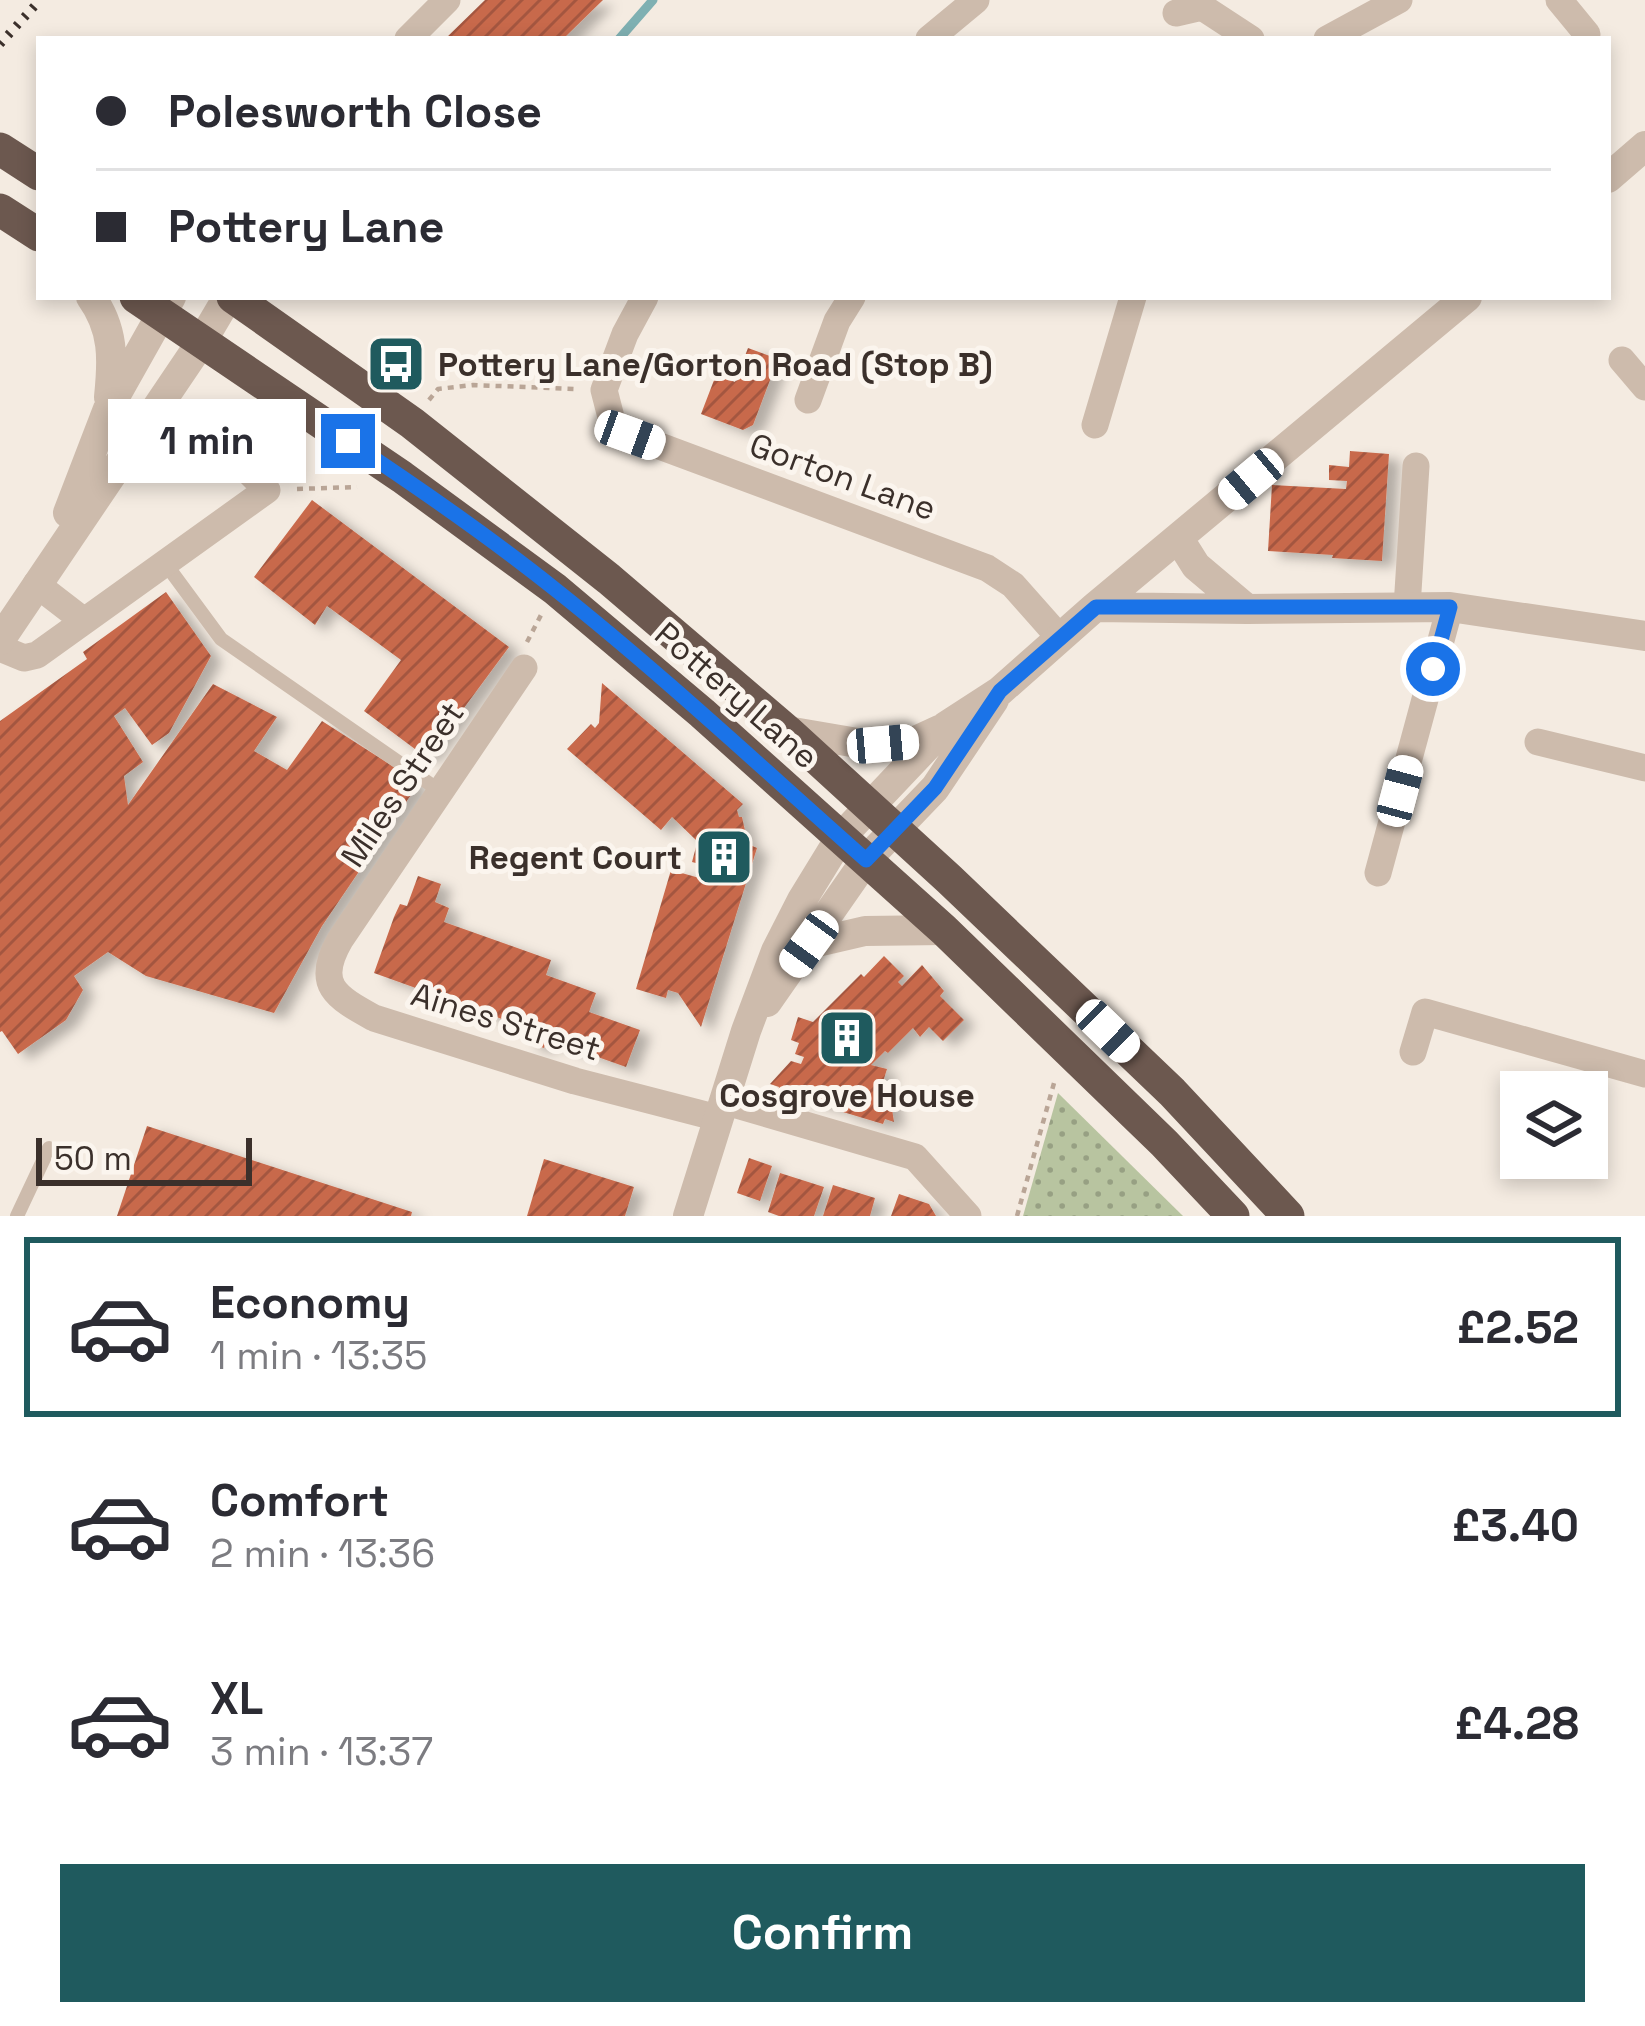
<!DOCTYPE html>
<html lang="en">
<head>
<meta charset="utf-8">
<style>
  :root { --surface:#fff; --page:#f2f2f3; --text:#2b2b33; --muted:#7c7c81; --line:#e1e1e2; --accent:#1f5a5e }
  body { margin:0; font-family:"Space Grotesk",sans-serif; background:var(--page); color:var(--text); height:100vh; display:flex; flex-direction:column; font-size:45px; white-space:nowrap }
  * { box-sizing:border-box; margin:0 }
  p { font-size:39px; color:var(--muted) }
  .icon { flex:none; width:66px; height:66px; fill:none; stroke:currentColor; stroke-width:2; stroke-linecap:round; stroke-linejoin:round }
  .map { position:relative; height:1216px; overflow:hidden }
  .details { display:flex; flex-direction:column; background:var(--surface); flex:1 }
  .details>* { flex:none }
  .guide { position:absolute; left:36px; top:36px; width:1575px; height:264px; border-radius:0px; box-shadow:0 6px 18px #0003; display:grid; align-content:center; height:264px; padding:0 60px; background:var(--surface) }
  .buttons { position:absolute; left:1500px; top:1071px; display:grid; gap:24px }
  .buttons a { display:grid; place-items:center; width:108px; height:108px; border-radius:0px; background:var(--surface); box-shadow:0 6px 18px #0003; font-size:60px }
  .scale { position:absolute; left:36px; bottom:30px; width:216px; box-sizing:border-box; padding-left:12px; border:6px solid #3b302b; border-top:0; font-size:33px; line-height:42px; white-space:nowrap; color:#3b302b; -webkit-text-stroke:9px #fbf5ee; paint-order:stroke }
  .end { position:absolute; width:54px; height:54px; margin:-27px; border:15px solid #1a73e8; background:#fff; box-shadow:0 0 0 6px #fff }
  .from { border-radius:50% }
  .bubble { position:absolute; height:84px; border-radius:0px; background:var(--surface); box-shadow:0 6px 18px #0003; font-size:39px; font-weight:600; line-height:84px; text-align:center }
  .car { position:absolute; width:36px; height:72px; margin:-36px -18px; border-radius:15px; box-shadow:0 0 9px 3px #0007; background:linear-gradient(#fff 24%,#345 0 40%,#fff 0 76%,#345 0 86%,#fff 0) }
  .guide b { display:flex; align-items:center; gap:42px; height:114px; font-size:45px }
  .guide b+b { border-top:3px solid var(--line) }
  .guide i { width:30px; height:30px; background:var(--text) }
  ul { padding:21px 0 0; list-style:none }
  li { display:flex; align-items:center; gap:36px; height:180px; margin:0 24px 18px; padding:0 36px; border:6px solid transparent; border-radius:0px }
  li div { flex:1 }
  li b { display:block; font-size:45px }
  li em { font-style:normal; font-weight:600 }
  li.selected { border-color:var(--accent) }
  li>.icon { width:108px; height:108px; stroke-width:1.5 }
  .primary-button { display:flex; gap:24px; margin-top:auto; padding:24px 60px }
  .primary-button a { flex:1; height:138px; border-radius:0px; background:var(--accent); color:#fff; font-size:48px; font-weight:600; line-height:138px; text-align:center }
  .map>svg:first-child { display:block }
  .grass { fill:url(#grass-dots) }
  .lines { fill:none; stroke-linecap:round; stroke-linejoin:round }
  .stream { stroke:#7fb0b2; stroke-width:9 }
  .building { fill:url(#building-hatch); filter:url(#shadow) }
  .path { stroke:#b9a596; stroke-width:4.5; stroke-dasharray:6 6; stroke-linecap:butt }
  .service { stroke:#cdbbac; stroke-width:14 }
  .minor { stroke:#cdbbac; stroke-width:27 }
  .tertiary { stroke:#cdbbac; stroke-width:30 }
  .trunk { stroke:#6c584f; stroke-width:33 }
  .rail { stroke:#3b302b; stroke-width:9; stroke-dasharray:3 9; stroke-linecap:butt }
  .route { stroke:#1a73e8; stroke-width:15 }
  .labels { text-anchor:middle; stroke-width:10; stroke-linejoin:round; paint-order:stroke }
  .poi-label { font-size:33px; font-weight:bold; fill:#3b302b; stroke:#fbf5ee; text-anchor:start }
  .street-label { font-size:33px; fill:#3b302b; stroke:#fbf5ee }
</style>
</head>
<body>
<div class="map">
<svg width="1645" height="1216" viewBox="0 0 1645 1216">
  <defs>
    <pattern id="grass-dots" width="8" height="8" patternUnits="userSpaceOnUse" patternTransform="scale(3)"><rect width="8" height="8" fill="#b8c4a0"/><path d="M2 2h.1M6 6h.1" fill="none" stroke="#97a083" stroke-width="1.8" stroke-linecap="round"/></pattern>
    <pattern id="building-hatch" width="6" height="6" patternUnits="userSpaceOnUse" patternTransform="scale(3)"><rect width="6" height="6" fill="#c8694b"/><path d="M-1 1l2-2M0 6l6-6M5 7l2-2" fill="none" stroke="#a4573f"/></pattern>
    <filter id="shadow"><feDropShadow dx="11" dy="6" stdDeviation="6" flood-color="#0004"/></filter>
  </defs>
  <rect width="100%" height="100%" fill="#f4ebe1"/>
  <path class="grass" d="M1058 1093 1183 1216H1023Z"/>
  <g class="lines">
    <path class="stream" d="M619 39 653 0"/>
  </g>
  <path class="building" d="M485 0H603L563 39H445Z
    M748 348 778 359 753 425 743 430 701 414 716 375 735 382Z
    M1350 451 1389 454 1382 561 1332 558 1333 555 1268 551 1272 485 1346 489 1347 481 1329 480V465L1349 467Z
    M312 500 509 647 427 758 364 711 401 660 327 606 315 625 254 577Z
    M166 592 211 656 169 733 152 745 125 708 114 716 143 762 124 776 128 805 213 684 277 717 254 751 287 770 322 721 419 783 322 926 274 1013 146 976 108 952 74 976 83 990 66 1020 18 1054 2 1031 0 1032V721L87 659 83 652Z
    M602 683 743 804 737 810 739 817H742L748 844 757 848 701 1027 678 993 668 990 666 998 636 989 671 870 703 879 707 866 692 862 696 847 712 852V843L696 840 672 817 661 830 567 749 591 724 595 728 599 723Z
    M418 876 441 884 435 902 449 908 444 922 551 960 546 975 596 993 589 1012 640 1030 626 1067 547 1039 544 1048 525 1041 530 1029 374 973 394 917 400 904 407 906Z
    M884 956 904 976 898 982 902 986 922 965 944 991 940 996 964 1020 943 1041 929 1027 920 1037 913 1028 888 1053 885 1051 871 1065 887 1069 881 1088 889 1090 894 1122 885 1119 883 1124 843 1112 844 1109 778 1092 779 1087 770 1084 791 1061 801 1064 804 1057 795 1054 799 1043 791 1040 798 1017 813 1022 861 974 864 977Z
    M147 1126 412 1212 411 1216H117Z
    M749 1158 772 1166 760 1201 737 1193Z
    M544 1159 634 1187 625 1216H527Z
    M780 1173 824 1187 814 1216H779L768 1212Z
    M833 1185 875 1198 870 1216H823Z
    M899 1194 929 1204 936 1216H891Z"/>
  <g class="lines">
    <path class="path" d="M429 400 438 389 473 385 575 389
      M297 489 357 487
      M527 642 541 615
      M1017 1216 1054 1083"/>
    <path class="service" d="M165 563 221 639 440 791
      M17 1216 49 1148"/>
    <path class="minor" d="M1559 0 1587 34
      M1176 13 1202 7 1251 39
      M408 39 447 0
      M929 39 976 0
      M1327 39 1399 0
      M645 297 625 334 604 390 613 425 630 435 987 568 1013 585 1060 638
      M1622 360 1645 387
      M808 400 837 321 852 297
      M1095 425 1133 297
      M36 584 84 621
      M1407 607 1416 466
      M0 648 24 658 37 655 267 490 221 444
      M524 668 340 940C314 985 336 997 374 1018L575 1081 718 1118
      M1538 742 1645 768
      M1378 873 1450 607
      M1413 1052 1425 1012 1645 1074
      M723 1101 915 1157 968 1216"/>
    <path class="tertiary" d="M1608 178 1645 146
      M91 297C114 329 113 359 109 397
      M68 513 108 409 171 297
      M1179 539 1196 566 1247 609
      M1095 607 1247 609 1450 607 1645 636
      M0 640 202 341 228 297
      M787 731 869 745 913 742 939 730
      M809 944 865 931 944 930
      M767 1002 866 860 935 788 994 700
      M688 1216 746 1031 776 951 802 900 840 838 946 726 1000 691 1095 607 1467 297"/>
    <path class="trunk" d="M0 149 39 174
      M0 210 39 235
      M136 297 402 477 555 589 702 713 944 930 1164 1143 1233 1216
      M233 297 412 423 609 579 787 731 949 879 1172 1092 1288 1216"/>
    <path class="rail" d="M0 44 40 0"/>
  </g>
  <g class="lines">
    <path class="route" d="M348 441C419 488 490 537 556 590 663 675 763 769 866 860L935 788 1000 691 1096 607H1450L1433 669"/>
  </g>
  <defs>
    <g id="bus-square" transform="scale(3)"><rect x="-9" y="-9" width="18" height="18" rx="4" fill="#1f5a5e" stroke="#fbf5ee"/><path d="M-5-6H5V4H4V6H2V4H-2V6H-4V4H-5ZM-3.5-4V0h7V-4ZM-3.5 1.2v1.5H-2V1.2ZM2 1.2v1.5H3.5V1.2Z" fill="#fff"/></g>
    <g id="building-square" transform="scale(3)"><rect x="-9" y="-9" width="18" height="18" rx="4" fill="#1f5a5e" stroke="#fbf5ee"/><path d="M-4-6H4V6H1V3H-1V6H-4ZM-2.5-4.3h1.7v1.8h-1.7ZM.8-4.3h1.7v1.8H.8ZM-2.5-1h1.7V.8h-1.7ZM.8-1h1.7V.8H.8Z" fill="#fff"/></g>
  </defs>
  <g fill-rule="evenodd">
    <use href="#bus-square" x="396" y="364"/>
    <use href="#building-square" x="724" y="857"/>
    <use href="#building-square" x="847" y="1038"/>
  </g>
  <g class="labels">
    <g class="poi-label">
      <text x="438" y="376">Pottery Lane/Gorton Road (Stop B)</text>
      <text x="682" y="869" text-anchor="end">Regent Court</text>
      <text x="847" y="1107" text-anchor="middle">Cosgrove House</text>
    </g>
    <g class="street-label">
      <text transform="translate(843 476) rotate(20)" y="12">Gorton Lane</text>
      <text transform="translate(737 695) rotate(41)" y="12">Pottery Lane</text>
      <text transform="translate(402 784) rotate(-56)" y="12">Miles Street</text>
      <text transform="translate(506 1021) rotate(17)" y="12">Aines Street</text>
    </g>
  </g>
</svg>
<div class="buttons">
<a><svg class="icon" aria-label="layers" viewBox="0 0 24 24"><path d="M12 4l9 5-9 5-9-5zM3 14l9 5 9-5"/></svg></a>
</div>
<div class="scale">50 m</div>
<i class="end from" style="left:1433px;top:669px"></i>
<i class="end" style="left:348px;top:441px"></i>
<div class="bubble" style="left:108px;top:399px;width:198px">1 min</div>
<i class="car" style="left:630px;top:435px;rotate:110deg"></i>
<i class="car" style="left:1251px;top:479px;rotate:230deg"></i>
<i class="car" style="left:883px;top:744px;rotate:85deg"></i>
<i class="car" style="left:1400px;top:791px;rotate:15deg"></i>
<i class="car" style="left:809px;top:944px;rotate:216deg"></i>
<i class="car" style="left:1108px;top:1031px;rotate:134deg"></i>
<div class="guide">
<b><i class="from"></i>Polesworth Close</b>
<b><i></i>Pottery Lane</b>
</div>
</div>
<section class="details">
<ul>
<li class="selected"><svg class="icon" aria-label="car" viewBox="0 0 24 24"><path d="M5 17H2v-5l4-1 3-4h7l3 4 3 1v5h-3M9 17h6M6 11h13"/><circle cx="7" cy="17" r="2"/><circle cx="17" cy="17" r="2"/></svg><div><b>Economy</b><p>1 min · 13:35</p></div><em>£2.52</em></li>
<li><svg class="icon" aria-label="car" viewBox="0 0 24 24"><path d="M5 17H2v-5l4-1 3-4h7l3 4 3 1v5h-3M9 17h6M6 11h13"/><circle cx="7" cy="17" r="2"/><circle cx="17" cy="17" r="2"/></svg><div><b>Comfort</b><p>2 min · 13:36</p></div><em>£3.40</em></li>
<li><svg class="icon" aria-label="car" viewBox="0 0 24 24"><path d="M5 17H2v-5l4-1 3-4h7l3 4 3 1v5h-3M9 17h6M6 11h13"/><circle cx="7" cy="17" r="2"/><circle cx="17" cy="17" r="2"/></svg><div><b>XL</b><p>3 min · 13:37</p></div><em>£4.28</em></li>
</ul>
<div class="primary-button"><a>Confirm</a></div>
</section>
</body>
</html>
